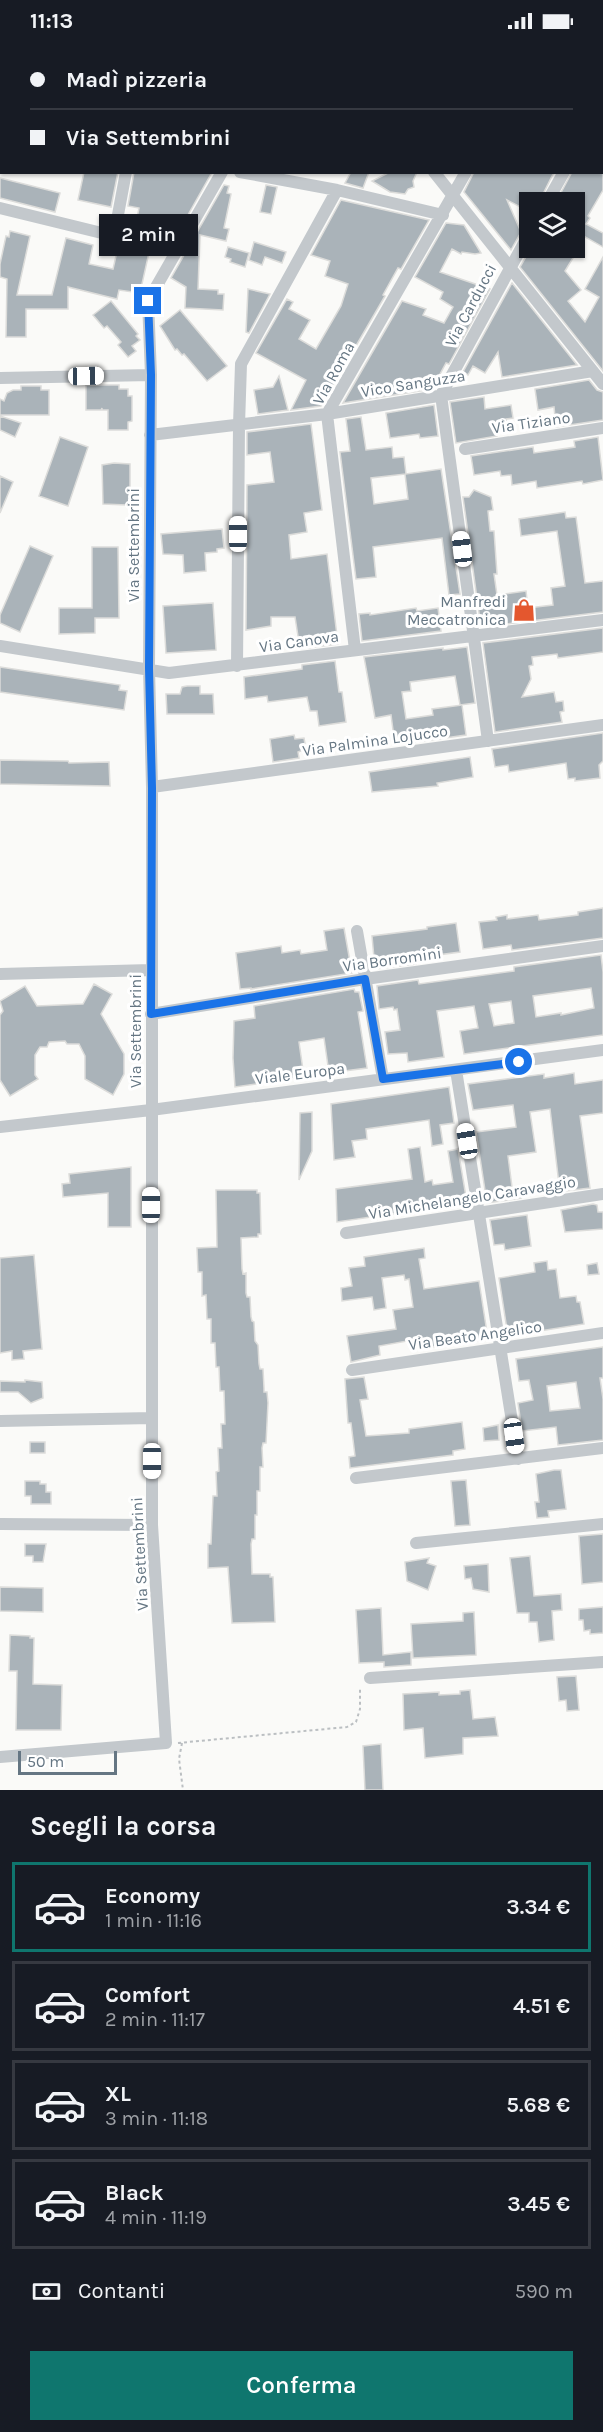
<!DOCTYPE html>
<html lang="it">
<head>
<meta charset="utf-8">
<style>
  :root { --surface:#171b24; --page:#242831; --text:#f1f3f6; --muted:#9ea1a6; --line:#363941; --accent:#0f766e }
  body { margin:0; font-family:Karla,sans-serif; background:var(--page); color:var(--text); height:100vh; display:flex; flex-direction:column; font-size:22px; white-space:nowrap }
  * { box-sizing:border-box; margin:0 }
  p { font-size:20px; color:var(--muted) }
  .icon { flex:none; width:33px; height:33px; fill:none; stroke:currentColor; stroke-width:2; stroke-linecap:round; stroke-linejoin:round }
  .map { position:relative; height:1748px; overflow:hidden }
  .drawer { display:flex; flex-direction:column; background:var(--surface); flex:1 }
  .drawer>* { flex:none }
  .guide { position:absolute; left:0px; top:0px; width:603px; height:132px; box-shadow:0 2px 4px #0004; display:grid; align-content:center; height:132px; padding:0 30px; background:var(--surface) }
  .buttons { position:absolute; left:519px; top:150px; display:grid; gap:12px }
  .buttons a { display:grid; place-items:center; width:66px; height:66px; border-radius:0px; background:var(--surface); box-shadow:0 2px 4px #0004; font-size:30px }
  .scale { position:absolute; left:18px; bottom:15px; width:99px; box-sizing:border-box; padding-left:6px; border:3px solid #657683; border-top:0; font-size:16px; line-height:21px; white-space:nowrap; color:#657683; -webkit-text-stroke:4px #fff; paint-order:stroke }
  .end { position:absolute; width:27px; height:27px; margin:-14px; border:8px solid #1a73e8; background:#fff; box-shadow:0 0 0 3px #fff }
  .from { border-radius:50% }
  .bubble { position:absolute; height:42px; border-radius:0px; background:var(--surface); box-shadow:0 2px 4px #0004; font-size:20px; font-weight:600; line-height:42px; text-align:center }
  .car { position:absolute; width:18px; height:36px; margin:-18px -9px; border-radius:8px; box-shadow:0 0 4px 2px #0007; background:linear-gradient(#fff 24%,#345 0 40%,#fff 0 76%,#345 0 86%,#fff 0) }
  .guide b { display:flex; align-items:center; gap:21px; height:57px; font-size:22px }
  .guide b+b { border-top:2px solid var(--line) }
  .guide i { width:15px; height:15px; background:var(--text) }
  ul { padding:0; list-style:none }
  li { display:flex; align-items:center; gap:18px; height:90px; margin:0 12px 9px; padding:0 18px; border:3px solid var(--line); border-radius:0px }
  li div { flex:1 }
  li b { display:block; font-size:22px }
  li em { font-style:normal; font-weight:600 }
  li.selected { border-color:var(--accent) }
  li>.icon { width:54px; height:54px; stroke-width:1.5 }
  h2 { padding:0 30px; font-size:27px; line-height:72px }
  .pay { display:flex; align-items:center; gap:15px; height:66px; padding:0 30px; font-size:22px }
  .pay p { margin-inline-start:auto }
  .action { display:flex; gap:12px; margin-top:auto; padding:12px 30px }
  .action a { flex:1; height:69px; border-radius:0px; background:var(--accent); color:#fff; font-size:24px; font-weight:600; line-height:69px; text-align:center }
  .status { display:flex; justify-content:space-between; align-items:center; height:42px; padding:0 30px; background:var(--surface); direction:ltr }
  .status svg { height:16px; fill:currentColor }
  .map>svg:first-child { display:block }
  .building { fill:#aab3b9; stroke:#dcdcda; stroke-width:1.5; fill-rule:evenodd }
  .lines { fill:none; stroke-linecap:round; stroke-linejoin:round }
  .path { stroke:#bbbfc2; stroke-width:2; stroke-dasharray:3 3; stroke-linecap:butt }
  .minor { stroke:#c3c8cc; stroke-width:12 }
  .route { stroke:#1a73e8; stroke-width:8 }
  .labels { text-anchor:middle; stroke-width:6; stroke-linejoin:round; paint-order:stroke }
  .street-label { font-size:16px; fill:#657683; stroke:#fff }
  .poi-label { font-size:16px; fill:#657683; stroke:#fff; text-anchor:end }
</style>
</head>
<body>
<div class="status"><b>11:13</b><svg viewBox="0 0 49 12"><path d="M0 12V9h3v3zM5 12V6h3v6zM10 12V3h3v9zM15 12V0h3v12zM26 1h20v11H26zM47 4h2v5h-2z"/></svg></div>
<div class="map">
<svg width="603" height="1748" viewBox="0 0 603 1748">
  <rect width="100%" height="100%" fill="#fafaf8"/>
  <path class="building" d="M84 130H118L111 165 78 158Z
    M134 130H210L211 132 167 210 150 206 140 251 119 248 117 257 68 245V267H26V295H6L7 237 0 235V222L6 194 9 195 10 189 30 194 17 253H52L66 196 93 203 89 222 113 227 119 201 122 194 133 196 139 166 128 164Z
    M351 130H369L363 146 345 141Z
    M390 130H417L413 139 414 145 408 147 405 152 390 150 372 139Z
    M474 130H554L539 160H530V170L507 158 521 190 511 208 464 150Z
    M572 130H603V148L588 174 590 176 586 182 603 191V205L580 192 574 202V160H556Z
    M0 136 60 151 55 170 0 156Z
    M224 143 229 144 227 151 231 152 224 186 229 187 226 199 200 193 198 247 218 248V252H224L223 268 185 266 186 245 171 236Z
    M266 143 277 145 271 172 260 170Z
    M341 158 429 178 401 227 398 226 383 253 385 254 321 364 291 368 306 338 256 311 287 257 293 260 289 267 310 278 299 297 316 307 341 264 348 242 325 234 330 219 311 213Z
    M446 181 464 183 481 211 475 212 462 210 461 212 452 207 440 230 490 247 449 322 446 321 432 347 343 361 402 259 426 267 423 273 444 281 453 265 440 257 443 250 415 235Z
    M254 200 286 210 282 221 265 215 262 223 249 218Z
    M228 205 249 211 245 225 230 220 231 217 225 215Z
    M531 206H568L576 211 565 229 581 248 568 259 585 280 599 255 585 247 603 215V329L520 225Z
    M512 241 577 323 502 335 498 310 485 331 473 324 468 333 463 330Z
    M248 247 270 252 249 291 246 290Z
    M111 259 138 292 136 294 140 298 132 304 136 309 128 315 118 303 121 300 107 284 104 286 93 273Z
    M180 268 227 324 207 339 184 312 182 313 177 307 175 308 160 284Z
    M279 334 288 368 258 372 254 348 273 345Z
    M589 338 597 348 603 350V378L556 385 554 365 538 368 535 347Z
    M86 343H119V347H128V354H132V379L128 380V388H108V368H102V366L101 368H86Z
    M21 344H41V348H49V373H0V357L4 359 7 351 13 348H21Z
    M484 355 485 367 511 363 513 376 506 377 507 385 496 386 497 394 456 401 450 360Z
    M434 363 438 394 420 396 419 392 390 396 386 371Z
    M0 374 21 381 15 395 0 388Z
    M361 375 366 408 392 405 393 416 404 415 406 432 441 427 460 552 449 553 442 496 373 505 376 535 356 537 340 410 350 409 346 377ZM405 432 408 457 374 462 371 436Z
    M311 382 322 468 304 471 307 490 289 493 291 517 327 512 338 602 300 607 295 575H271V584L246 588 247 443 274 440 270 410 247 413V390Z
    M60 395 88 405 68 464 39 454Z
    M598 395 603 438 583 442 582 439 537 446 536 439 512 443 511 433 501 434 500 429 474 433 471 414 533 405 534 411 575 405 574 399Z
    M114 421 130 422V462L127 463 103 462 102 423Z
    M0 434 13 440 0 471Z
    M474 448 491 455 493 468 488 469 490 489H494L497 532H494L497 553 526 549 528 566 553 563 551 546 565 544 557 489 521 494 519 477 565 470 566 476 576 475 585 541 603 539V570L481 585 463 455H469Z
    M222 487 224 506 217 507V510L205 511 206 529 184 531 183 513 163 512 161 492Z
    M30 504 53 514 20 590 0 581V573Z
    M92 505H118L119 576H95V591L59 592V566H92Z
    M213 561 216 608 166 611 163 564Z
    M416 566 417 569 438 566 441 589 362 599 359 572 370 571V573Z
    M603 586V610L558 616 557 612 532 615 533 623 529 624 531 637 522 655 554 650 556 660 563 659 564 669 560 670 562 680 495 690 483 601Z
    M467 605 475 661 460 663 455 634 410 640 411 649 402 650 406 677 433 673 432 667 462 663 466 693 395 703 391 673 375 676 364 615 443 606V608Z
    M335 619 339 650H342L346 680 319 684 317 669H310L307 655 268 660 267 654 245 657 244 635 302 627V623Z
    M0 625 120 643 119 648 127 649 124 668 0 650Z
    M187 644H200V652H213L214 672H167L166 652H180L182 645Z
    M603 691V719L599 723 600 736 575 739V736L568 737 566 721 509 730 508 723 495 725 492 707Z
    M294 693 295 697 304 696 306 707 298 710 299 716 273 720 270 697Z
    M470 715 473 735 437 741 438 744 372 750 369 730Z
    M0 718 68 719 69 721 109 720 110 744 0 742Z
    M603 866V896L512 908 511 903 483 907 479 880 497 878 496 875 507 873V877L538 873 539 878 578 873V870Z
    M456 881 460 910 415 916 416 922 375 927 372 894 427 887V885Z
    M344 886 352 931 251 947V946L240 947 236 911 281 904 282 911 300 908 301 912 327 908 324 889Z
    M601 913 603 930V993L464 1012 460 989 478 986 474 964 437 969 444 1015 408 1020 407 1011 388 1012 385 990 400 988 397 967 394 968 393 965 379 967 377 944 418 938 419 942 514 929V925ZM591 946 594 966 561 973V971L536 975 533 954ZM511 959 514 981 494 984 489 962Z
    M94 942 112 952 101 972 124 1012V1032L113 1053 85 1037V1014L79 1002H67L65 999 49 1000 47 1005H40L35 1013V1033L38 1037 10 1054 0 1038V973L3 969 0 959 25 944 37 964 83 962Z
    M354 947 355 950H359L363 969 358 970 367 1026 329 1031 324 996 299 1000 304 1035 235 1045 233 1016 234 979 255 976 254 964Z
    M574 1031 575 1042 603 1038V1071L580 1074 590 1146 565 1149 564 1141 559 1142 550 1067 530 1070 536 1110 508 1114 512 1145 519 1144 521 1156 487 1161 476 1090 516 1085 513 1063 473 1068 468 1042 544 1032V1036Z
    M449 1045 454 1081 440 1083 443 1102 432 1104 429 1078 366 1087 367 1097 352 1099 355 1115 334 1118 331 1062Z
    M312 1070V1109L299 1138 300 1071Z
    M420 1105 425 1140 432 1138 433 1143 453 1140 448 1109 458 1107 467 1161 337 1180 336 1147 412 1137 408 1107Z
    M131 1125V1185H108V1151L63 1155 62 1142 70 1141 69 1132Z
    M216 1148H257V1151H260L261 1192H258V1195L241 1196 242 1227 243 1232 246 1231V1251L247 1255H250L251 1275 252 1279 254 1280 255 1299 258 1303 259 1322 260 1327H263L264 1346V1350H267L268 1361 266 1401H263L262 1406 263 1425H260V1449H257V1473H255V1497H252L251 1502 252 1532H270V1535H273L275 1580 232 1581 228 1525 208 1526V1502H211L213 1454H217L216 1430 219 1429 218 1406H222L221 1382H225L224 1349H220L219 1325H216L215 1301H211V1277H207L206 1253 202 1254V1230H198L197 1206 217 1205Z
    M593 1162 597 1163 598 1170H603V1187L565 1190 561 1168Z
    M527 1173 531 1204 505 1208 504 1202 494 1203 490 1178Z
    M424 1206 425 1216 419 1217 424 1247 479 1239 488 1297 420 1307 418 1297 379 1304 380 1313 351 1320 347 1294 396 1287 393 1268 413 1265 409 1237 405 1238 404 1233 382 1236 386 1266 374 1268 372 1255 342 1259 341 1246 352 1244 349 1226 365 1224 364 1215Z
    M34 1213 42 1307 23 1309 24 1317 12 1318V1309L0 1311V1216Z
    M547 1219 548 1228 556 1227 560 1256 576 1254 577 1260H580L584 1282 508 1294 499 1236 535 1230 534 1221Z
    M597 1221 599 1232 588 1233 587 1223Z
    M603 1305V1336H600L603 1357V1398L558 1403 556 1385 522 1389 518 1361 533 1358 529 1338 519 1339 516 1317ZM576 1340 580 1366 550 1369 547 1344Z
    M364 1335 368 1357 360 1358 366 1394 409 1391V1387L462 1380 465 1407 453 1409V1413L350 1426 349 1415 355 1414 351 1381H348L345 1337Z
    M25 1338 42 1340 43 1356 31 1361 18 1350H0V1339L25 1340Z
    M498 1383 499 1398 484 1399 483 1386Z
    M30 1400H45V1411H30Z
    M554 1428H561L566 1467 548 1469 549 1475 537 1476 535 1460H539L536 1432Z
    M466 1438 470 1483 455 1484 451 1439Z
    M25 1439H40V1442H46V1450H51V1462H31V1454H25Z
    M603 1492V1540L582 1542 579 1494Z
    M25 1502H46L43 1520H33V1514H25Z
    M530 1514 534 1554 561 1552 562 1568 552 1569 554 1598 539 1600 537 1580H529V1571H517L510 1516Z
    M429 1516 427 1521 436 1524 428 1548 407 1539 405 1520Z
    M488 1522 489 1550 473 1547 471 1536 465 1537 464 1524Z
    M0 1545 43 1546V1570L0 1569Z
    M603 1565V1591L590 1592V1588L584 1589 583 1578H579V1567Z
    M381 1566 383 1613 411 1610V1623L384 1625V1620L359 1621 356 1568Z
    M474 1570 476 1613 413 1616 411 1582 463 1579V1571Z
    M10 1593 30 1594V1596H34L33 1642 62 1643 61 1688H16L17 1629H9Z
    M576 1634 579 1668 567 1669 566 1658 559 1659 557 1635Z
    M470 1648 473 1677 495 1675 498 1694 463 1696V1712L425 1716 423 1686 404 1688 403 1652 439 1650V1653L460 1652V1649Z
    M381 1702 383 1748H365L363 1704Z"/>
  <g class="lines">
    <path class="path" d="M178 1701 347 1685 356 1680 360 1667V1645
      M182 1701 179 1717 183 1748"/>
    <path class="minor" d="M26 0 30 2
      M328 0 330 2
      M440 0 442 2
      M156 2V0
      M296 2 297 0
      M419 2 420 0
      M536 2 537 0
      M602 66 603 63
      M0 81H2
      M602 89H603
      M240 130 337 148 443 173
      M434 130 603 342
      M547 160 564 130
      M0 166 114 194 126 130
      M0 336 151 333
      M150 393 327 372 593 329
      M465 407 603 386
      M0 604 169 631 603 578
      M355 608 327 372 466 130
      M237 624 239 383 241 322 337 148
      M488 699 441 353 530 190
      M152 745 603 683
      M357 889 383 1037
      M0 932 151 928
      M151 972 365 937 603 904
      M456 1028 518 1417
      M0 1085 151 1068 603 1008
      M346 1191 603 1152
      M352 1328 603 1291
      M0 1379 152 1376
      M356 1436 603 1406
      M0 1482 152 1483
      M416 1501 603 1482
      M370 1636 603 1620
      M0 1715 166 1701 152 1483V745L149 626 151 333 148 259 222 130"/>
  </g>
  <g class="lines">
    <path class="route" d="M148 259 151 333 149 626 152 746 151 972 365 937 383 1037 519 1020"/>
  </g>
  <defs>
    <g id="shop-bare" transform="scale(1.8)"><path d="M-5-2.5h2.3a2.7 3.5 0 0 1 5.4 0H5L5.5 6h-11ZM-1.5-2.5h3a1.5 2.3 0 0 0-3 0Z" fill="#e4572e" stroke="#fff" stroke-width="2.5" paint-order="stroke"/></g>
  </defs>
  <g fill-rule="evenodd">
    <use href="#shop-bare" x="524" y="568"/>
  </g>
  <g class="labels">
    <g class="street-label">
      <text transform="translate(470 263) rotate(-62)" y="6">Via Carducci</text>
      <text transform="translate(333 331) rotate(-61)" y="6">Via Roma</text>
      <text transform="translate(413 341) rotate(-9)" y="6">Vico Sanguzza</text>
      <text transform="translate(531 380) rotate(-8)" y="6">Via Tiziano</text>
      <text transform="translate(133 503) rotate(-90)" y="6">Via Settembrini</text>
      <text transform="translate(299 599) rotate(-8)" y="6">Via Canova</text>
      <text transform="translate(375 698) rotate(-8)" y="6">Via Palmina Lojucco</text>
      <text transform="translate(392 917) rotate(-8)" y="6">Via Borromini</text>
      <text transform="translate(135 989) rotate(-90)" y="6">Via Settembrini</text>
      <text transform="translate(300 1031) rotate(-7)" y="6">Viale Europa</text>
      <text transform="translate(472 1155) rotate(-9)" y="6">Via Michelangelo Caravaggio</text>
      <text transform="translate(475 1293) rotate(-8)" y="6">Via Beato Angelico</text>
      <text transform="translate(139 1512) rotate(-93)" y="6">Via Settembrini</text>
    </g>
    <g class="poi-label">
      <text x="506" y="565">Manfredi<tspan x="506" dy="18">Meccatronica</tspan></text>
    </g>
  </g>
</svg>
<div class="buttons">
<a><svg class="icon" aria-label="layers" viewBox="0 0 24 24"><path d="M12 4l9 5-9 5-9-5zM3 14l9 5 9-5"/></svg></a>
</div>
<div class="scale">50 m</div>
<i class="end from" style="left:519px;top:1020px"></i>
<i class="end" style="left:148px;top:259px"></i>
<div class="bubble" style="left:99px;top:172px;width:99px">2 min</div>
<i class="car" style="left:86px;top:334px;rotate:89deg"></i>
<i class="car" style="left:238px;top:492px;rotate:0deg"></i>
<i class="car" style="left:462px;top:507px;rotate:353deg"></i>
<i class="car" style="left:467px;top:1099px;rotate:351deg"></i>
<i class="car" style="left:151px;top:1163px;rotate:0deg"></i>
<i class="car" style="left:514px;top:1394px;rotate:172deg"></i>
<i class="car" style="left:152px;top:1419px;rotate:180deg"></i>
<div class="guide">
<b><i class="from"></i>Madì pizzeria</b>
<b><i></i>Via Settembrini</b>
</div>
</div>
<section class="drawer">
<h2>Scegli la corsa</h2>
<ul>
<li class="selected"><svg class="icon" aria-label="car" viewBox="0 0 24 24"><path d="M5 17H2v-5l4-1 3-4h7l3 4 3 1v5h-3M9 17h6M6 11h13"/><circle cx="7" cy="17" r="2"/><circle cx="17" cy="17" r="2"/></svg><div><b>Economy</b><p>1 min · 11:16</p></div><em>3.34 €</em></li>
<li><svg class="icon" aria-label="car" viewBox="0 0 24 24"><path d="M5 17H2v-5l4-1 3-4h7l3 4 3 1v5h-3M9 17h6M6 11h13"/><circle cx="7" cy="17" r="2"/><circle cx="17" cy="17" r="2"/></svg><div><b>Comfort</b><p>2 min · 11:17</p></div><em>4.51 €</em></li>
<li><svg class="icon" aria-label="car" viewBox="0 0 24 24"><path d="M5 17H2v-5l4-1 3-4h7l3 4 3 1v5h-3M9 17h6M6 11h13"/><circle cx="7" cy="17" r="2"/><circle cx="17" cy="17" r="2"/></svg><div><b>XL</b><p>3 min · 11:18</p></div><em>5.68 €</em></li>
<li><svg class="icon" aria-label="car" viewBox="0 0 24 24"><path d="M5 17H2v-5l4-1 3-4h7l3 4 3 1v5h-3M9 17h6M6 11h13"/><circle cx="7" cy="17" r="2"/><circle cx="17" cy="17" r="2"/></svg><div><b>Black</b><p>4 min · 11:19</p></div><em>3.45 €</em></li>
</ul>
<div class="pay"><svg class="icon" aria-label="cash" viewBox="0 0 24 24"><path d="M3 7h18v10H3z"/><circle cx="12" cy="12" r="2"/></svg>Contanti<p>590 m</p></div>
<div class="action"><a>Conferma</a></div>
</section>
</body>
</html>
